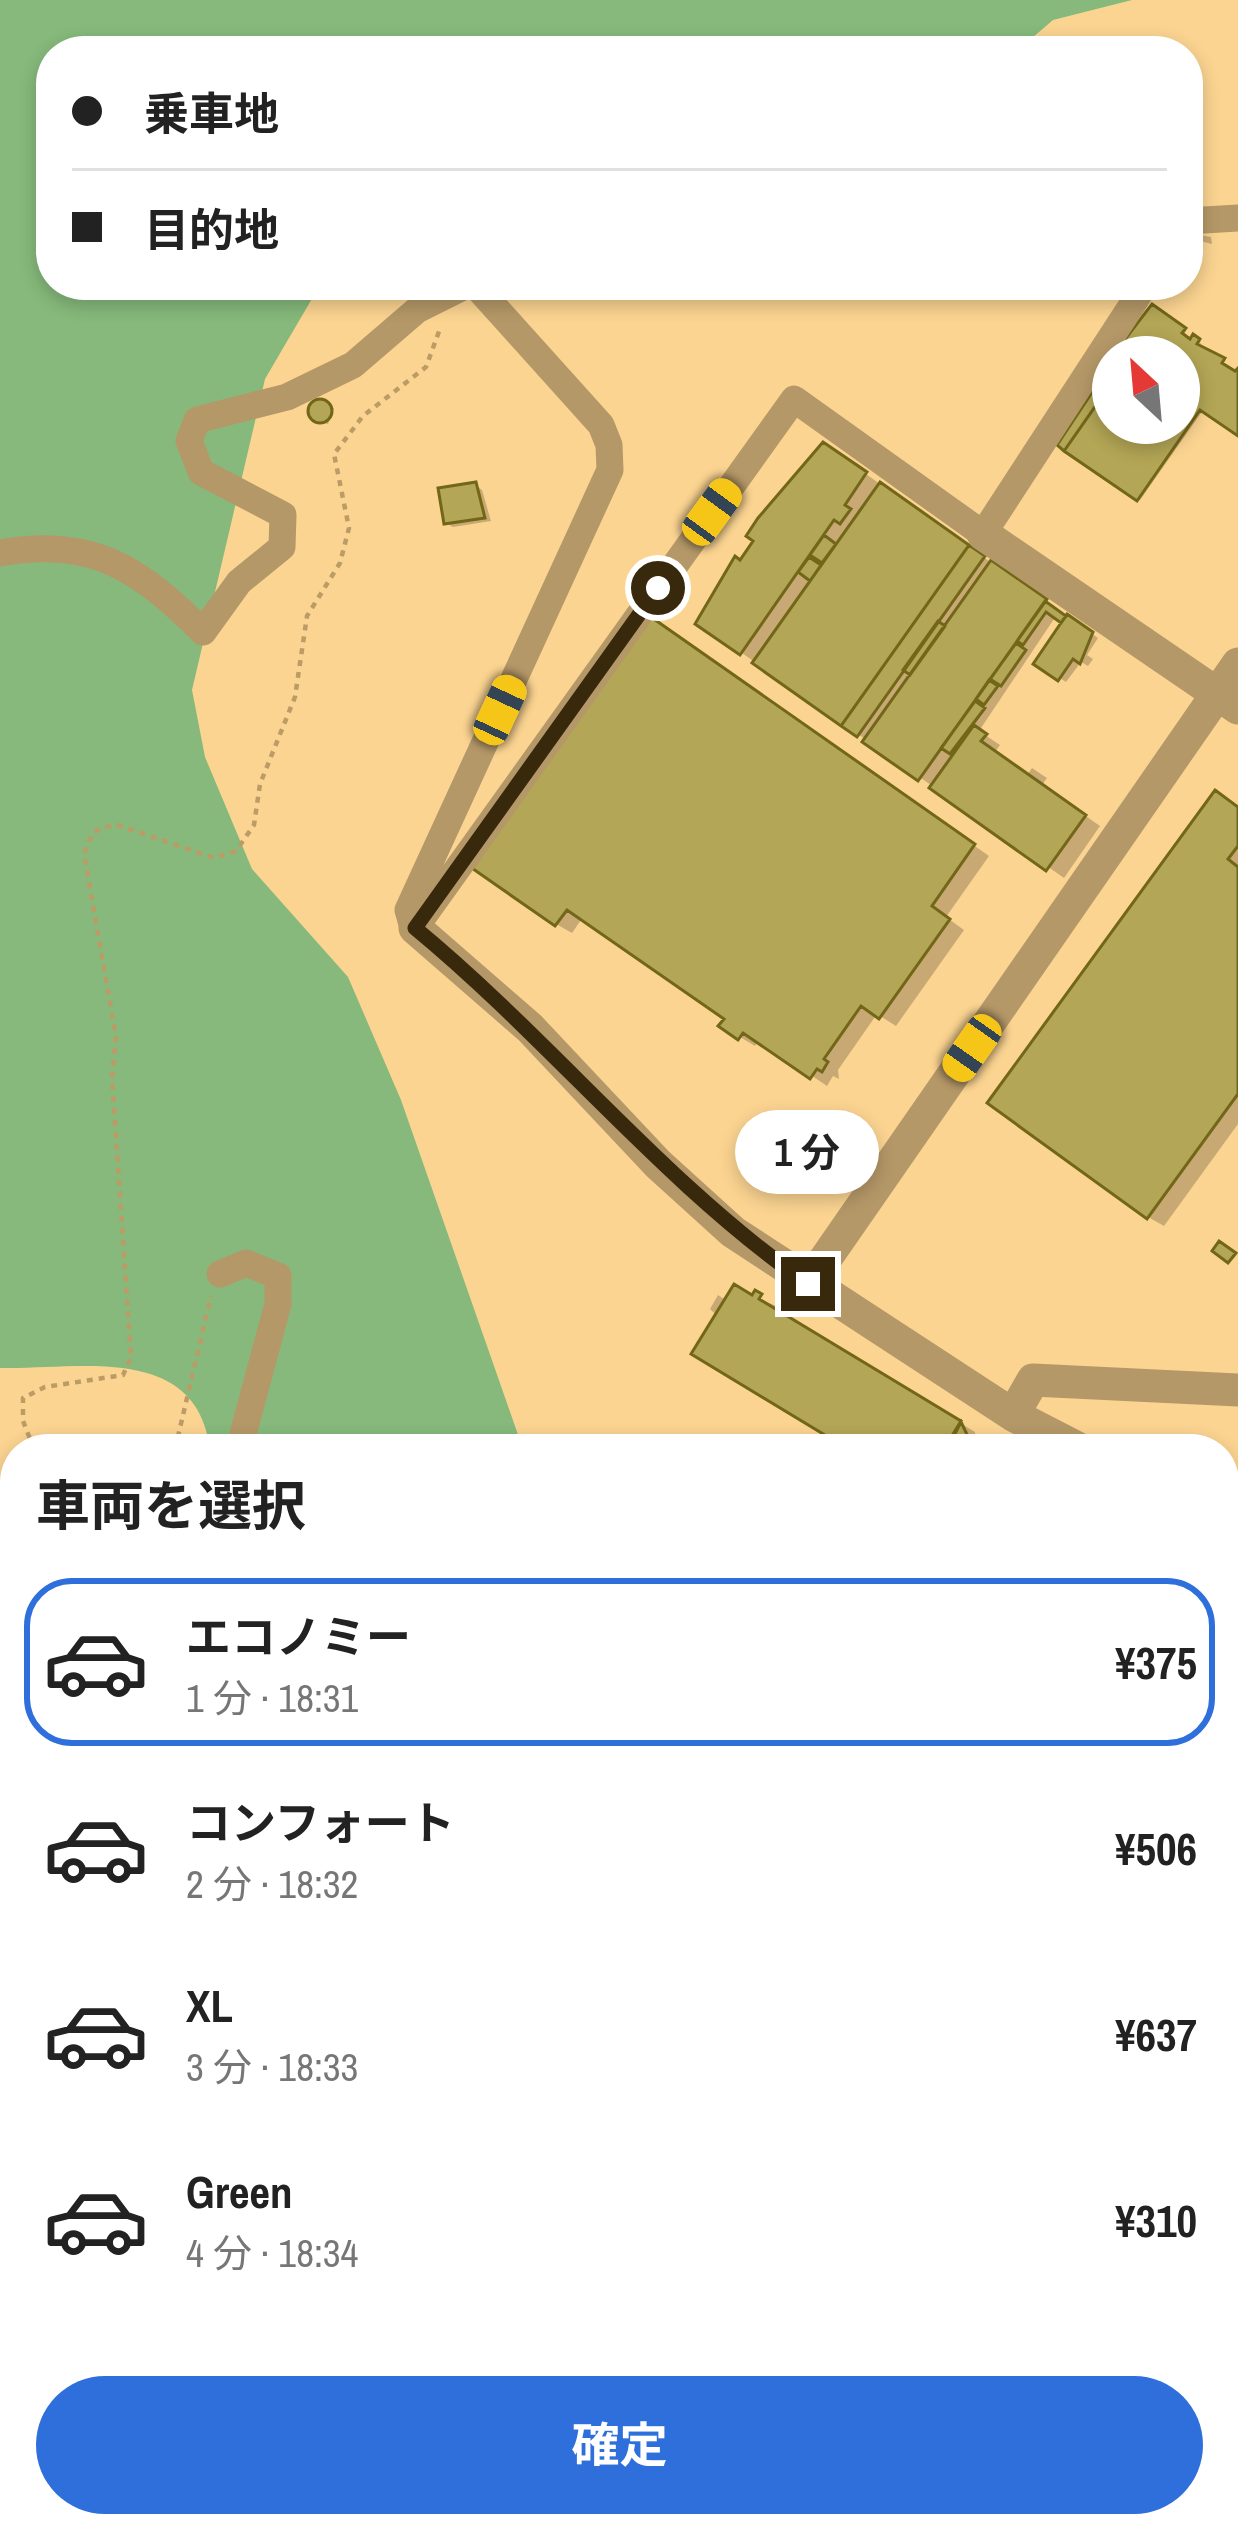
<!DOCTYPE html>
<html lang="ja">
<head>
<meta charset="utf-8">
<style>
  :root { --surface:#fff; --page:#f2f2f2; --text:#222; --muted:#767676; --line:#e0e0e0; --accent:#2e6fdc }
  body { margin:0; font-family:"Archivo Narrow","Noto Sans JP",sans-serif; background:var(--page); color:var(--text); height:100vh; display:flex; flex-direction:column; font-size:45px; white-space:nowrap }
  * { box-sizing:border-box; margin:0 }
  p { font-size:39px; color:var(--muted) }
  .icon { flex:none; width:66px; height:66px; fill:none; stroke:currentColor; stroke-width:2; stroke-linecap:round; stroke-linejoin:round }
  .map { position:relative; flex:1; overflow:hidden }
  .side { position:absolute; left:0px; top:1434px; width:1239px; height:1104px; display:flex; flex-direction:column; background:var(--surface); border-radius:48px 48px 0 0; box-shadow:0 6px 18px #0003 }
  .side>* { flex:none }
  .top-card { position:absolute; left:36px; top:36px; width:1167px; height:264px; border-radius:48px; box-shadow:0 6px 18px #0003; display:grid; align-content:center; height:264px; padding:0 36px; background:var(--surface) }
  .needle { width:78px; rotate:334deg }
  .buttons { position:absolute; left:1092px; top:336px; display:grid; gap:24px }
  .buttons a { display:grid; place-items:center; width:108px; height:108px; border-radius:50%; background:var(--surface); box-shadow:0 6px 18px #0003; font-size:60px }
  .end { position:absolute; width:54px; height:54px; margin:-27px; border:15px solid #38290d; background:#fff; box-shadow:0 0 0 6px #fff }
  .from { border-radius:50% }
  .bubble { position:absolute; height:84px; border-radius:42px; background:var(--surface); box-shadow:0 6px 18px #0003; font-size:39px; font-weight:700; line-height:84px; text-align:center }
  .car { position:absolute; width:36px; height:72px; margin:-36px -18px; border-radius:15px; box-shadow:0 0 9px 3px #0007; background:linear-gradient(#f5c518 24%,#345 0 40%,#f5c518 0 76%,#345 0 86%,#f5c518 0) }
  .top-card b { display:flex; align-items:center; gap:42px; height:114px; font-size:45px }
  .top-card b+b { border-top:3px solid var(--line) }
  .top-card i { width:30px; height:30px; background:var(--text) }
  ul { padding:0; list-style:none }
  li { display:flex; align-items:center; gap:36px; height:168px; margin:0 24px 18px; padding:0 12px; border:6px solid transparent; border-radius:48px }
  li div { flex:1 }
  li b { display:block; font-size:45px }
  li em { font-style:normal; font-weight:700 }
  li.on { border-color:var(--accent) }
  li>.icon { width:108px; height:108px; stroke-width:1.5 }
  h2 { padding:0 36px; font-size:54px; line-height:144px }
  .primary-button { display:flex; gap:24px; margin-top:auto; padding:24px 36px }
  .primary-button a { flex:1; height:138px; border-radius:72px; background:var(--accent); color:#fff; font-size:48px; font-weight:700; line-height:138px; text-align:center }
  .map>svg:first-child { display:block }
  .forest { fill:#86b97b }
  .shadow { fill:#0003 }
  .building { fill:#b3a656; stroke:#726618; stroke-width:3 }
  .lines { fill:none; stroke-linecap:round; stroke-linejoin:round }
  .path { stroke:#bb9c66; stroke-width:4.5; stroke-dasharray:6 6; stroke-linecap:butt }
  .minor { stroke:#b59868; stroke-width:27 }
  .tertiary { stroke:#b59868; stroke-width:33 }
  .route { stroke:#38290d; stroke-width:15 }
</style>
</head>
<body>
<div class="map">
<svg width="1238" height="2538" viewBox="0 0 1238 2538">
  <rect width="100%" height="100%" fill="#fbd491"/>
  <path class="forest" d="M0 0H1132L1053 20 1017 51H51V285H320L265 379 192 690 205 757 252 869 348 977 401 1100 523 1449H210C196 1342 78 1370 0 1368Z
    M1238 2226V2538H325L331 2523H1224V2230Z
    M0 2229 15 2262V2523H62L56 2538H0Z"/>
  <path class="shadow" d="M1195 234 1211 237 1212 244 1196 240Z
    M1153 308 1186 331 1182 337 1201 343 1198 347 1238 373V432L1204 409 1140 500 1061 444 1113 367V423H1179V357H1120L1134 317 1142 322Z
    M314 402 334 408 328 424 311 420Z
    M839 455 1098 638 1087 655 1093 659 1088 666 1081 662 1066 682 1037 663 1067 623 1056 616 979 731 1000 745 995 752 1027 775 1032 768 1047 778 1042 785 1100 826 1064 878 699 623 742 564Z
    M475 485 482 490 491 521 453 527 446 523Z
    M657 623 989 856 946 917 964 930 896 1026 877 1014 838 1070 839 1079 833 1076 827 1086 759 1040 755 1046 740 1037 728 1018 583 917 572 933 556 924Z
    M1238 808V1124L1164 1226 1148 1217Z
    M735 1288 776 1306 773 1310 975 1432 976 1449H854L710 1309 718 1295 727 1301Z"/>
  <path class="building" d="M1152 304 1186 328 1182 333 1190 339 1193 334 1200 339 1197 344 1225 358 1222 363 1235 371 1238 368V436L1200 410 1137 501 1064 451 1113 381V423H1179V357H1125L1116 351Z
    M1113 361V381L1064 451 1057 445Z
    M308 411a12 12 0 1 1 24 0a12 12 0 1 1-24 0Z
    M823 442 867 472 845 505 851 509 840 524 834 520 740 655 695 624 735 556 740 560 753 541 746 536 758 518Z
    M476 482 485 518 444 524 438 488Z
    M880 482 969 545 841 726 752 663Z
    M824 535 836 544 822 563 810 555Z
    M969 545 985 556 857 737 841 726Z
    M809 557 821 565 810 581 798 572Z
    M991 560 1047 599 918 781 862 742Z
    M1045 601 1066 616 1061 623 1046 612 1023 645 1017 641Z
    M641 610 975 844 932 906 950 919 879 1019 861 1006 824 1059 828 1062 822 1072 817 1069 810 1079 743 1033 738 1040 718 1026 724 1019 567 910 555 926 463 862Z
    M1067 614 1093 632 1080 664 1073 659 1058 681 1033 664Z
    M938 621 945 626 910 675 903 670Z
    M1016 643 1026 650 1001 686 990 679Z
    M989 680 998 686 984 705 976 699Z
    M975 701 985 708 950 754 941 748Z
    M974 725 987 734 981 741 1086 815 1046 871 929 788Z
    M1215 790 1238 807V846L1228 859 1238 867V1094L1147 1219 987 1103Z
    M1219 1241 1236 1253 1228 1263 1212 1251Z
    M734 1284 752 1295 755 1290 762 1294 759 1299 961 1421 944 1449H848L691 1354Z
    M961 1422 974 1449H947Z"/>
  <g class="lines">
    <path class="path" d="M34 1449 23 1421V1398L45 1387 123 1375 131 1357 112 1078 116 1037 84 854 93 832 115 824 214 858 236 851 254 825 260 784 295 697 307 616 340 563 349 528 334 454 363 416 426 367 441 326
      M175 1449 211 1296
      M1224 2180 1238 2183"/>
    <path class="minor" d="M1188 221 1238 218
      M0 553C93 536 141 570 203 632L239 582 282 547 283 515 201 472 189 441 197 420 287 397 353 365 417 310 467 285
      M412 924 408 910 610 470 609 445 601 425 475 285
      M415 928 794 399 983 534 1145 285
      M220 1274 246 1263 278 1276V1304L239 1449
      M107 2523 109 2538"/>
    <path class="tertiary" d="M983 534 1238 708
      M415 928 530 1028 658 1164 733 1232 1013 1415 1079 1449
      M808 1284 1238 664
      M1013 1415 1033 1380 1238 1390
      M1224 1510 1238 1516
      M1224 1626 1238 1602"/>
  </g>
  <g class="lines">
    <path class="route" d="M658 588 415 928C553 1042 661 1181 808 1284"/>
  </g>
</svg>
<div class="buttons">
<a><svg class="needle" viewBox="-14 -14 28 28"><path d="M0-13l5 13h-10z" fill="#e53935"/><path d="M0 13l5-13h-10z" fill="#767676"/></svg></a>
</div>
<i class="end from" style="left:658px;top:588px"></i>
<i class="end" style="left:808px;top:1284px"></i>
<div class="bubble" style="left:735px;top:1110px;width:144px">1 分</div>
<i class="car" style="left:712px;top:512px;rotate:36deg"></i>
<i class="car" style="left:500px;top:710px;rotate:25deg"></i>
<i class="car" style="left:972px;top:1048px;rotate:215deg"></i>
<div class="top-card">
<b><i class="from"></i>乗車地</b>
<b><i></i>目的地</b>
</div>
<section class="side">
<h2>車両を選択</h2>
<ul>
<li class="on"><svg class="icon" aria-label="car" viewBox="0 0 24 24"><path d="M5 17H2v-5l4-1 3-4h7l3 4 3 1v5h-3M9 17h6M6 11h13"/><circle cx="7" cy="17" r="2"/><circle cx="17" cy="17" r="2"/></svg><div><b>エコノミー</b><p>1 分 · 18:31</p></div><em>¥375</em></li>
<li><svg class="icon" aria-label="car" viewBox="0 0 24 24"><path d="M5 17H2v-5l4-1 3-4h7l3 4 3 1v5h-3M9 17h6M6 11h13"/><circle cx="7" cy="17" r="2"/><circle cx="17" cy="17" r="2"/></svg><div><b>コンフォート</b><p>2 分 · 18:32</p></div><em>¥506</em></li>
<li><svg class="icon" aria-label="car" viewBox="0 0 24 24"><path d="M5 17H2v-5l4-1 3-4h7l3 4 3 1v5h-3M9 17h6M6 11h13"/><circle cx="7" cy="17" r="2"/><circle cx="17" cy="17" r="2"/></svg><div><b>XL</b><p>3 分 · 18:33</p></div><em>¥637</em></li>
<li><svg class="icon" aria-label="car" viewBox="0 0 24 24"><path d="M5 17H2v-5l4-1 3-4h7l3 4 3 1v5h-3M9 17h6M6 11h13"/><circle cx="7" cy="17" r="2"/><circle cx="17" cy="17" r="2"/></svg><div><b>Green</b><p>4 分 · 18:34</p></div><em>¥310</em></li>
</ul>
<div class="primary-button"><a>確定</a></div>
</section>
</div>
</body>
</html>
